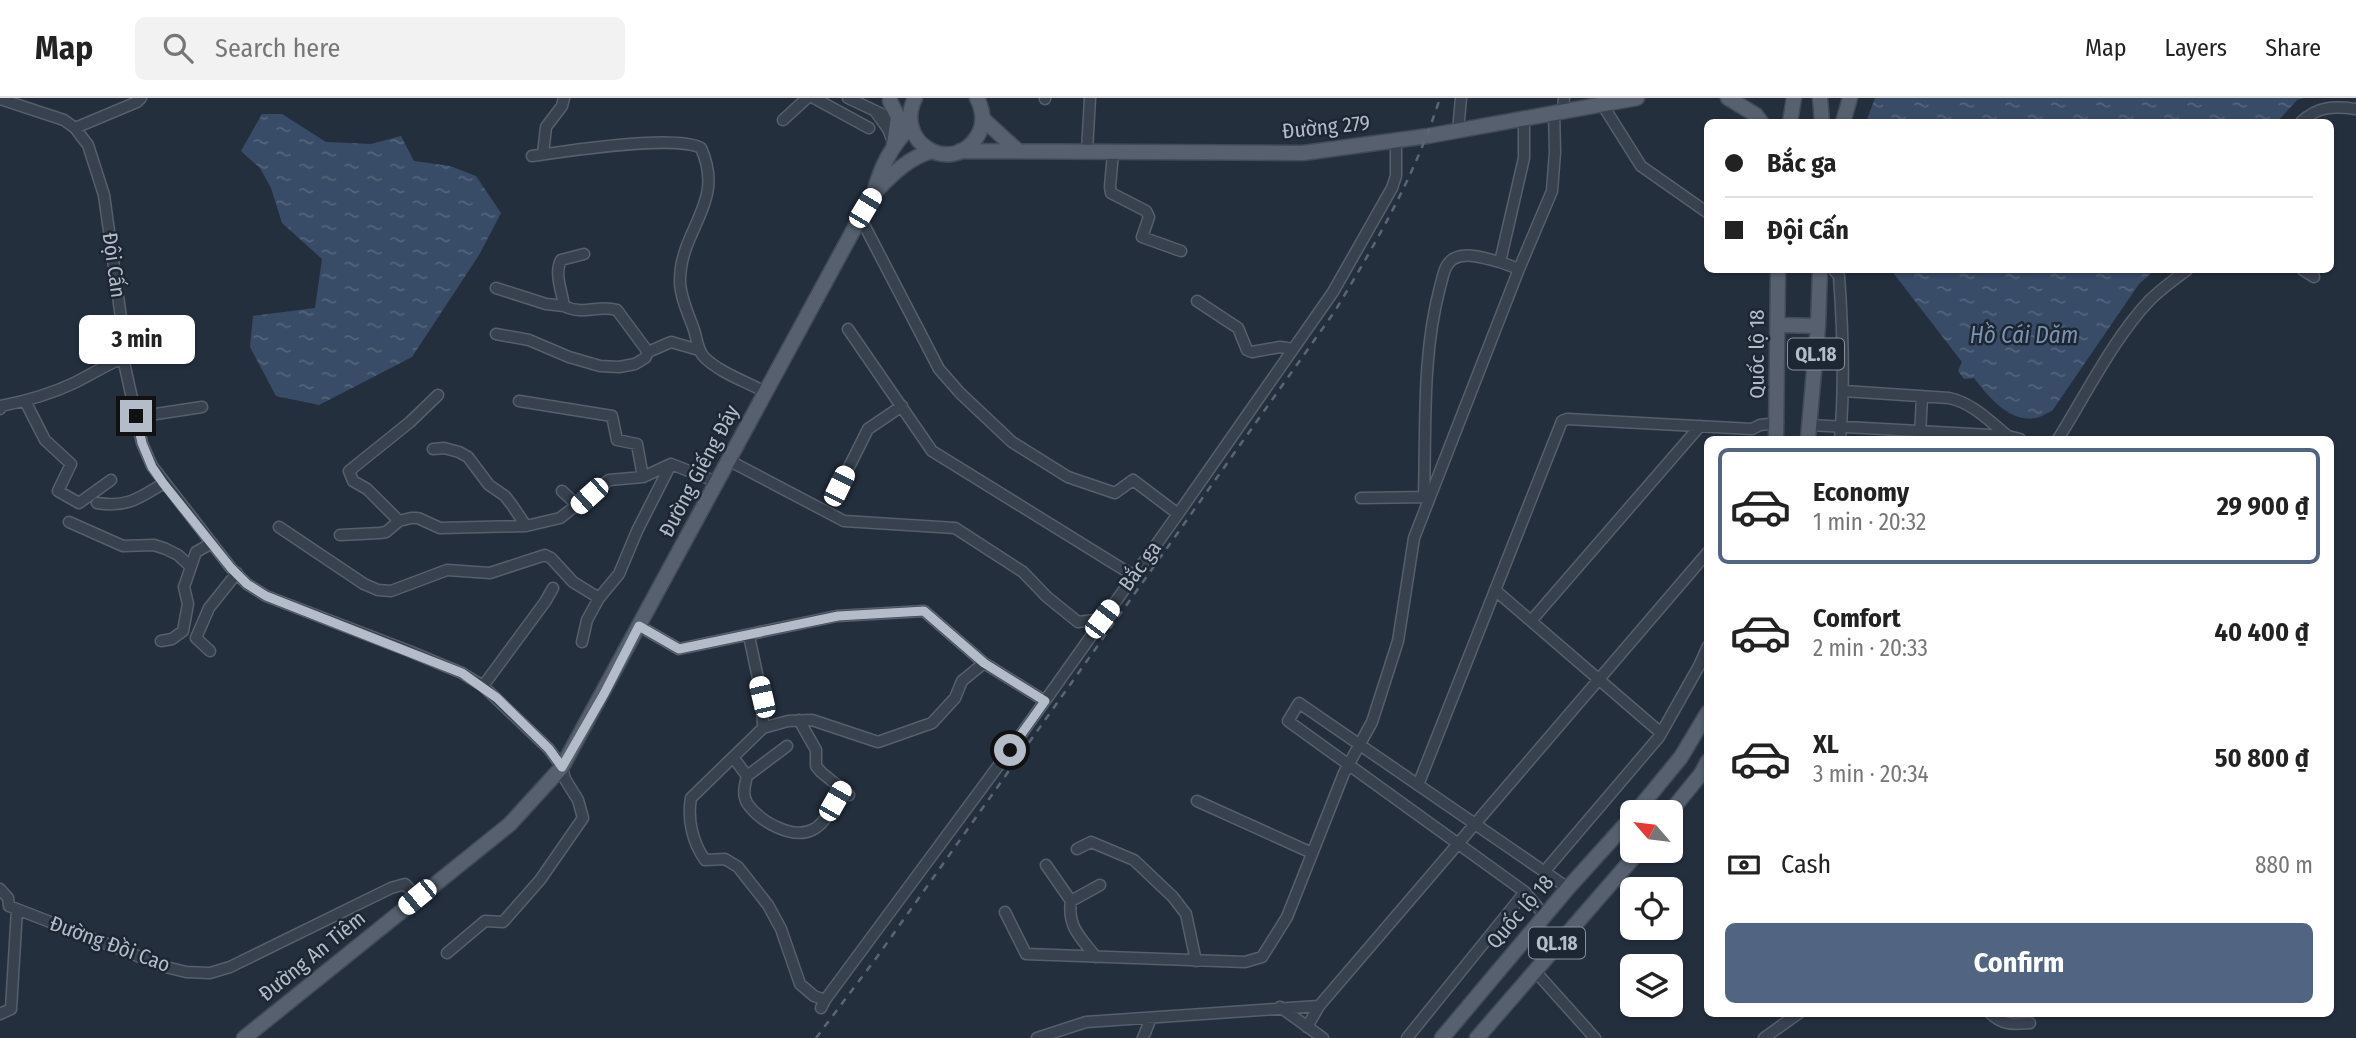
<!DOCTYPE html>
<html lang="en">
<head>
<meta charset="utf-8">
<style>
  :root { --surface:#fff; --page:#f2f2f2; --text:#222; --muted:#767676; --line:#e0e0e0; --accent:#516482 }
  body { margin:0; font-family:"Fira Sans Condensed",sans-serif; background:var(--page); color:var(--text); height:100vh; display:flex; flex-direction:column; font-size:26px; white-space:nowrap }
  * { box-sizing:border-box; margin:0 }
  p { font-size:23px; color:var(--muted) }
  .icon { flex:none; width:38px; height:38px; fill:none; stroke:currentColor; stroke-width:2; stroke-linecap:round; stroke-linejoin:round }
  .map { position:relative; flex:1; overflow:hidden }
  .sheet { position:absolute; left:1704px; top:338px; width:630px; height:581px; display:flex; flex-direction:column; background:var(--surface); border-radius:10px; box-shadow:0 2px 5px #0004 }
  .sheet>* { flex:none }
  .hud { position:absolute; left:1704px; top:21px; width:630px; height:154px; border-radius:10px; box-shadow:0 2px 5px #0004; display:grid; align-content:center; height:154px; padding:0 21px; background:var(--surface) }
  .needle { width:46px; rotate:298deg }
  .fabs { position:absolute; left:1620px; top:702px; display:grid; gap:14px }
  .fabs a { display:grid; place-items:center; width:63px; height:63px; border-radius:10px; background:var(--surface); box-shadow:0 2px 5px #0004; font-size:35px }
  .end { position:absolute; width:32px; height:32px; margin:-16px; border:9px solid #b4bcc9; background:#111; box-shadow:0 0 0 4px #111 }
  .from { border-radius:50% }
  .bubble { position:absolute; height:49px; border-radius:10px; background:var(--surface); box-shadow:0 2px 5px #0004; font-size:23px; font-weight:700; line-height:49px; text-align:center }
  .car { position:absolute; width:21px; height:42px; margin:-21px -10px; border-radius:9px; box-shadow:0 0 5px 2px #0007; background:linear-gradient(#fff 24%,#345 0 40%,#fff 0 76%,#345 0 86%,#fff 0) }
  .hud b { display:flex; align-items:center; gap:24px; height:66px; font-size:26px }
  .hud b+b { border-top:2px solid var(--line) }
  .hud i { width:18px; height:18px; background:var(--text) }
  ul { padding:12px 0 0; list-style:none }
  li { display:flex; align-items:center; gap:21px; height:116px; margin:0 14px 10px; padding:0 7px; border:4px solid transparent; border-radius:10px }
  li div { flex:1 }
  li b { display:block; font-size:26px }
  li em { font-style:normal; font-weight:700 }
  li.selected { border-color:var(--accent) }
  li>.icon { width:63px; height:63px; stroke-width:1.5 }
  .pay { display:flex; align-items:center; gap:18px; height:77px; padding:0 21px; font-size:26px }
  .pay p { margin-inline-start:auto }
  .cta { display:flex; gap:14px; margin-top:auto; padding:14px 21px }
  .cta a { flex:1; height:80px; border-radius:10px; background:var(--accent); color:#fff; font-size:28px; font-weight:700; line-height:80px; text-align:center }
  header { display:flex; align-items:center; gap:42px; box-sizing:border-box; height:98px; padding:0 35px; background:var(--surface); border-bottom:2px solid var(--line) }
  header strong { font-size:33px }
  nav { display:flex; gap:38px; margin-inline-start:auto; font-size:24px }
  .search { width:490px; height:63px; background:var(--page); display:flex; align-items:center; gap:18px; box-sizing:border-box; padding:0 24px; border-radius:10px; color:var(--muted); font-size:26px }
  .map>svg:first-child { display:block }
  .water { fill:url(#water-ripples) }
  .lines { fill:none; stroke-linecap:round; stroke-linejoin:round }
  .minor-casing { stroke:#565f6c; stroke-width:13 }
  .major-casing { stroke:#414a57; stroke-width:17 }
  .minor { stroke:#38414e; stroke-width:10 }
  .major { stroke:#56606e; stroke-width:14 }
  .rail { stroke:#5a6575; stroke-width:2.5; stroke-dasharray:7 7; stroke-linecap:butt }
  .route { stroke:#b4bcc9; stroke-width:9 }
  .labels { text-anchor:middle; stroke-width:5; stroke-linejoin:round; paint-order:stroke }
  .shield { fill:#1d2633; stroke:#878f9c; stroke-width:2 }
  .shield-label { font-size:19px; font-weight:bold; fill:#b4bcc9 }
  .street-label { font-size:21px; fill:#b4bcc9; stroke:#1d2633 }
  .water-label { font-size:23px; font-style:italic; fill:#7c92b1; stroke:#1d2633 }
</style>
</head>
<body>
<header>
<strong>Map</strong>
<div class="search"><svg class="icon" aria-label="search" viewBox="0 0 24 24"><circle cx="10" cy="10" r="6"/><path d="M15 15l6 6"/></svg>Search here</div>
<nav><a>Map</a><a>Layers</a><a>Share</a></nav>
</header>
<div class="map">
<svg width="2356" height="940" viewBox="0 0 2356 940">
  <defs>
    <pattern id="water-ripples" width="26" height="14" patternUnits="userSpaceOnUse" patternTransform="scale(1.75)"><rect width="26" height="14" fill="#394c67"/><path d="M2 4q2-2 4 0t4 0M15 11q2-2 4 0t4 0" fill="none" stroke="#53647b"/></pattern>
  </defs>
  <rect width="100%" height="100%" fill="#242f3e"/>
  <path class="water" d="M1875 0H2304L2297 2 2277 24H1866Z
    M262 16H282L326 44 371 46 401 38 414 63 450 68 476 78 501 115 479 157 412 259 319 307 276 298 250 249 253 218 315 210 322 161 282 125 271 90 260 70 241 53Z
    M1891 172H2155L2139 186 2052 313C2047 315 2041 319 2036 320 2009 325 1988 298 1974 280L1964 281 1958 273 1962 264Z"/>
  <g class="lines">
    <g class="minor-casing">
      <path id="minor" d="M814 0 869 30
        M848 0 886 18 904 20
        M0 1 64 22 75 30 88 47 104 97 122 227 123 260 142 345 152 368 231 470 247 486 266 498 409 553 462 575 483 588 549 651 562 669 565 681 578 702 583 720 540 782 503 824 485 823 447 855
        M1045 1V0
        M1602 6 1641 68 1708 115
        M1563 12 1564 0
        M875 13 888 31 893 44
        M783 22 807 0
        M2301 24C2318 8 2334 8 2356 11
        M75 30 137 4 141 0
        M1458 33 1461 0
        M1087 53 1090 0
        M1113 55 1110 89 1111 95 1146 113 1149 119 1142 139 1181 153
        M543 56 546 29 562 8 564 0
        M532 58C567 53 674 36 701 50 726 106 680 130 680 183 680 198 688 215 693 229 697 239 697 252 704 259 720 275 745 283 765 294
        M860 119 939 271 960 295 1012 344 1068 379 1115 395 1133 382 1178 416
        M584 156 561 162C554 176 562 193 564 208 584 218 598 206 617 212L648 254
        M1519 171 1552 93 1555 54 1554 14
        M1834 172 1839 178C1843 233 1845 286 1840 341
        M2303 172 2314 179
        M496 190 546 206 564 208
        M1197 203 1238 230 1247 252 1252 254 1280 249 1293 251
        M848 231 932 353 1134 478
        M496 236 529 242 569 259 600 268 619 269 635 266 645 260 648 254 671 244 699 252
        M1844 293 1949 300C1973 305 1989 323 2008 338
        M25 303 45 342 71 366 58 393 79 405 111 382
        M519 303 612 318 617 342 637 346 643 379
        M0 311 1 308C26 303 51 296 74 285 91 277 105 267 123 260
        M136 319 202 309
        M1810 327 2008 338 2020 341
        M1920 338 1922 298
        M2058 341C2085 298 2115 238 2150 202 2161 191 2175 181 2187 172
        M433 351 444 350 459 354 468 359 489 387 505 398 512 407 526 428
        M728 362 844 423 955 430 1023 474 1047 499 1078 524 1102 521
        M839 389 868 331 902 308
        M562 393 578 408
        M1424 398C1426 328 1422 257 1440 189 1443 179 1444 167 1453 161 1467 153 1486 161 1500 164
        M1361 400 1428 399
        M97 405C127 410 139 400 164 385
        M399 423 367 391 353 383 349 373 410 324 438 297
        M69 424 123 448 154 447 166 451 178 457 191 469
        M279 429 364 486 378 492 391 493 447 472 490 475 545 457 551 460 573 484 599 500
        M340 437 380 435 386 434 399 423 411 420H418L440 430 526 428 560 420 609 382 643 379 671 366 717 384
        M1495 492 1661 635
        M1531 523 1700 328
        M639 528 679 551 837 518 924 513 984 565 1045 603
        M749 538 762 599 763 630
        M161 543 172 541 183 533 188 506 184 489 196 454 212 445
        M582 544 587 522 599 500 619 476 637 433 671 366
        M210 553 196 540 209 510 237 475
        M483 588 545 504 553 490
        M799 622 816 652V668L821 674 849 697
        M733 659 747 678C745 687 742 696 747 705 759 723 793 743 814 731 827 724 836 702 843 690
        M747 678 787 648
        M1418 687 1562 323 1567 321 1752 331 1760 327 1778 325
        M1197 703 1312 755
        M1077 751 1091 744 1134 762 1173 799 1186 816 1196 863
        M1046 767 1071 803C1067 829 1081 840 1096 859
        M1544 774 1659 639 1699 568 1708 548
        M0 791 8 800 9 808 166 869 186 874 210 875 230 869 391 790 405 786 417 799
        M1071 803 1100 787
        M1005 814 1026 856 1245 864 1262 859 1287 819 1344 675 1372 624 1398 543 1414 440 1519 171 1500 164 1524 60V21
        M1545 818 1525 794 1288 623 1299 605 1568 790
        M1534 872 1595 940
        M825 902 814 898 800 886 781 831 768 807 738 769 725 761 705 762C693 745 687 722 691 700L763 630 788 623 812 622 878 644 932 625 955 600 962 583 984 565
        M1280 909 1323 940
        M821 910 825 902 1010 652 1178 416 1333 194 1392 90 1396 78V42
        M1990 915C2003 928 2013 926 2030 925
        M0 916 11 911 17 811
        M1307 929 1319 908 1708 454
        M1037 940 1086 924 1319 908
        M1143 940 1151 920
        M1407 940 1525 794
        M1764 940 1799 915"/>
    </g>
    <g class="major-casing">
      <path id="major" d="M915 0C893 46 954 79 978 37 985 25 983 12 977 0
        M1728 0 1756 17 1761 24
        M1820 0 1822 24
        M890 3 898 19 894 46
        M983 21 1017 52
        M1790 24 1794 0
        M1843 24 1850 0
        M960 53 1303 55 1428 38 1637 0
        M874 95C881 68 891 49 910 29
        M1778 227 1818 228
        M1776 341 1778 172
        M1808 341 1818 228 1820 172
        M1636 714 1681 659 1708 614
        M1670 714 1701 676 1708 663
        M244 940 510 726 562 669 873 96C891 78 907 60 932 53
        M1442 940 1568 790 1633 718
        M1477 940 1640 752"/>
    </g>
    <use href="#minor" class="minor"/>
    <use href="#major" class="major"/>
    <path class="rail" d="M816 940 877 859 1335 213C1377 143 1415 78 1440 0"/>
  </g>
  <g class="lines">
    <path class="route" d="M136 318 142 345 152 369 163 385 231 470 247 486 266 498 462 575 497 600 549 651 562 669 604 596 639 528 679 551 838 518 924 513 984 565 1045 603 1010 652"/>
  </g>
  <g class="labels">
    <g class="shield">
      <rect x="1788" y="240.5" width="56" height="31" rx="5"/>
      <rect x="1529" y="829.5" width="56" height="31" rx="5"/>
    </g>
    <g class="shield-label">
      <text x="1816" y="263">QL.18</text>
      <text x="1557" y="852">QL.18</text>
    </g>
    <g class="street-label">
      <text transform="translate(1326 29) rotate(-6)" y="7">Đường 279</text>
      <text transform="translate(114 167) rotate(82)" y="7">Đội Cấn</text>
      <text transform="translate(1757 256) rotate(-90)" y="7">Quốc lộ 18</text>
      <text transform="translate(699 373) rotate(-62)" y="7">Đường Giếng Đáy</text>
      <text transform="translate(1140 468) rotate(-54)" y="7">Bắc ga</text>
      <text transform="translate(1520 814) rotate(-49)" y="7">Quốc lộ 18</text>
      <text transform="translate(110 846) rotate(20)" y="7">Đường Đồi Cao</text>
      <text transform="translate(312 858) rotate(-39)" y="7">Đường An Tiêm</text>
    </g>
    <g class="water-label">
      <text x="2024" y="245">Hồ Cái Dăm</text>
    </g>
  </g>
</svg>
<div class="fabs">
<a><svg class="needle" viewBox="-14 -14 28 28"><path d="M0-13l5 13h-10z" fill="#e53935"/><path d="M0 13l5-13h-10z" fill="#767676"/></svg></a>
<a><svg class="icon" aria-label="locate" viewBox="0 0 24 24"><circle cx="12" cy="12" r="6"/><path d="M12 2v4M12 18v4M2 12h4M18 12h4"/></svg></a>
<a><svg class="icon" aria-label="layers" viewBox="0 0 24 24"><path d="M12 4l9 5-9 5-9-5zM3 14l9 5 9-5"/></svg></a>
</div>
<i class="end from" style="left:1010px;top:652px"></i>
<i class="end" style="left:136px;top:318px"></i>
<div class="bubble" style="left:79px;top:217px;width:116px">3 min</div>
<i class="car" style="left:865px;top:110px;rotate:31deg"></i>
<i class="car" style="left:839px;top:388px;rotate:26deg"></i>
<i class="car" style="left:589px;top:398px;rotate:228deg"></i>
<i class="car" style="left:1102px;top:521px;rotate:37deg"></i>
<i class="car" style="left:762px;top:599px;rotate:347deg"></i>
<i class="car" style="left:835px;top:703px;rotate:30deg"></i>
<i class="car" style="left:417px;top:799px;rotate:231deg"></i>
<div class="hud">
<b><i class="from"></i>Bắc ga</b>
<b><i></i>Đội Cấn</b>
</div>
<section class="sheet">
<ul>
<li class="selected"><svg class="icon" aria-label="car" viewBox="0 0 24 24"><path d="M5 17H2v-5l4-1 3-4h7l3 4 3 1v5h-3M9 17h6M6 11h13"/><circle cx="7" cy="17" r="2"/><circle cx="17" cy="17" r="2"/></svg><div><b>Economy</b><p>1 min · 20:32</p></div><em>29 900 ₫</em></li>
<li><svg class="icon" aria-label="car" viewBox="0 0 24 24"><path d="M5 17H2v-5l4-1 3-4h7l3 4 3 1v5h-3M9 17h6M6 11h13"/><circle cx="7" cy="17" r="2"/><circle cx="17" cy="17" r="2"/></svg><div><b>Comfort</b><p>2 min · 20:33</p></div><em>40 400 ₫</em></li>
<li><svg class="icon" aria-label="car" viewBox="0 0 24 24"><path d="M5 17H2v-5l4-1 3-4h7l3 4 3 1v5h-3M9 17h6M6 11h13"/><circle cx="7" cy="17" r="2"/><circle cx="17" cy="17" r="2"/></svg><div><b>XL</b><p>3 min · 20:34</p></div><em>50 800 ₫</em></li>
</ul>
<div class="pay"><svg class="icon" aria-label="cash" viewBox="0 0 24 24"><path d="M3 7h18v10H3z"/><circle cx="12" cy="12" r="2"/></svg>Cash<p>880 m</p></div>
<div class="cta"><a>Confirm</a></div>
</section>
</div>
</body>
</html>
